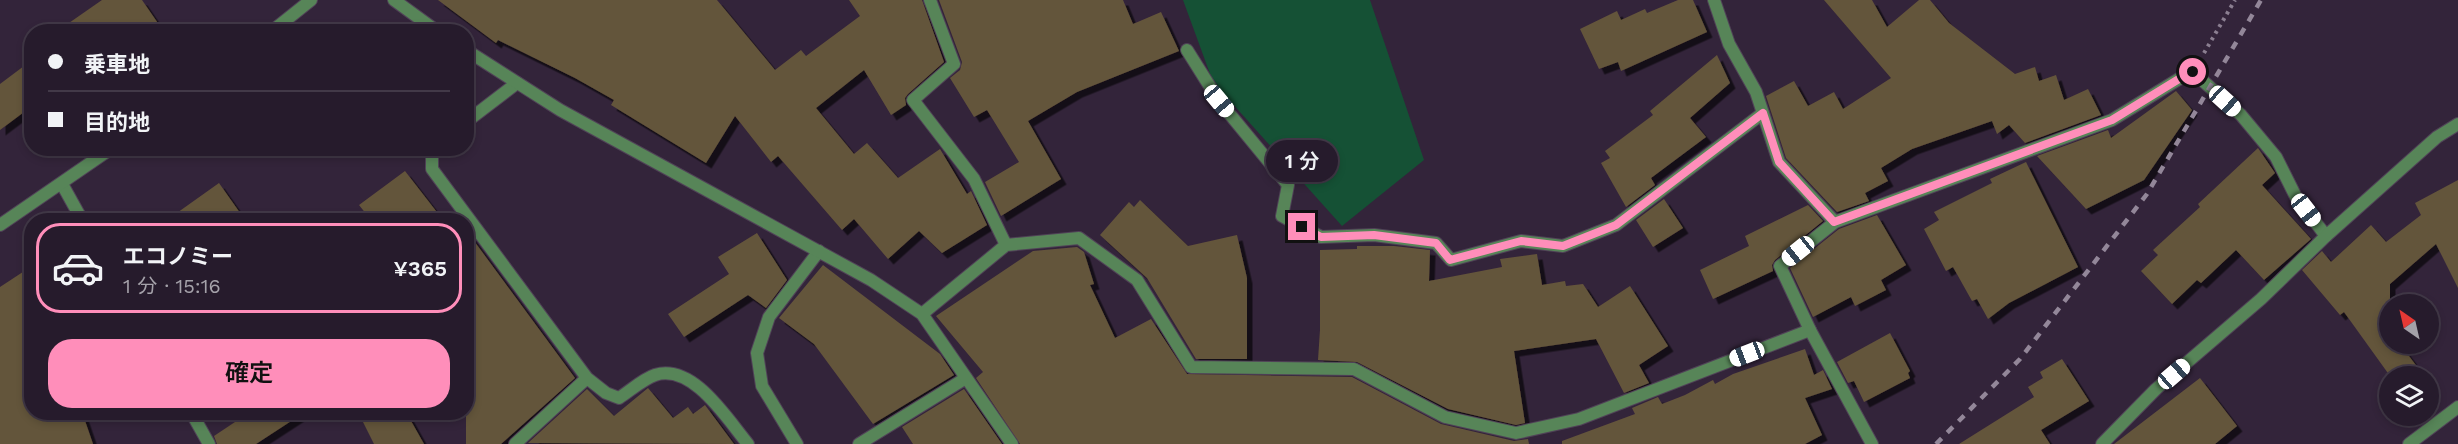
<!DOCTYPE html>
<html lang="ja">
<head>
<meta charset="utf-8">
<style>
  :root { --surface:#261b2c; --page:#2e2434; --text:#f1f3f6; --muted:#a4a1a9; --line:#423948; --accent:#ff8eba }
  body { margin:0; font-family:"Work Sans","Noto Sans JP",sans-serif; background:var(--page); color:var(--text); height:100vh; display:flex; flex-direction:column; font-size:22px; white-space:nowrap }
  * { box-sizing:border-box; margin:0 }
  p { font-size:20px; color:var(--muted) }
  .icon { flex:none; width:33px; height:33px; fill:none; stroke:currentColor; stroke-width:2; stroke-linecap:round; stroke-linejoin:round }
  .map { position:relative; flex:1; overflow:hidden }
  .drawer { position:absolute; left:24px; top:213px; width:450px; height:207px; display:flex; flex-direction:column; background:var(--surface); border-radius:24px; box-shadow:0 3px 9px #0003,0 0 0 2px var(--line) }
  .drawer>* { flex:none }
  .banner { position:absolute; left:24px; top:24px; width:450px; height:132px; border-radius:24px; box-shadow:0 3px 9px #0003,0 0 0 2px var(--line); display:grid; align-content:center; height:132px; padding:0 24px; background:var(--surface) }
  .needle { width:39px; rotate:326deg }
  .buttons { position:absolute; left:2379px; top:294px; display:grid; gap:12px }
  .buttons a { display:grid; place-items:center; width:60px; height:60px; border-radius:50%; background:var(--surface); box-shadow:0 3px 9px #0003,0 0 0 2px var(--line); font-size:30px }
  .end { position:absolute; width:27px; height:27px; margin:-14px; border:8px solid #ff8eba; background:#111; box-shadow:0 0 0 3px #111 }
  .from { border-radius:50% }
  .bubble { position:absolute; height:42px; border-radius:21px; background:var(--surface); box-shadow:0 3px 9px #0003,0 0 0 2px var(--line); font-size:20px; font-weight:600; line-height:42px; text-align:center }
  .car { position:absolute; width:18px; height:36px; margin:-18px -9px; border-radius:8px; box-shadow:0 0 4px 2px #0007; background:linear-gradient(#fff 24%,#345 0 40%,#fff 0 76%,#345 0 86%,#fff 0) }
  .banner b { display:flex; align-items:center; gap:21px; height:57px; font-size:22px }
  .banner b+b { border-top:2px solid var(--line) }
  .banner i { width:15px; height:15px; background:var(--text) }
  ul { padding:10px 0 0; list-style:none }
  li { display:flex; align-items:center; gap:18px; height:90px; margin:0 12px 9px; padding:0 12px; border:3px solid transparent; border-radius:24px }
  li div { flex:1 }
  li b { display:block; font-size:22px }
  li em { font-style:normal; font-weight:600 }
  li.on { border-color:var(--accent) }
  li>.icon { width:54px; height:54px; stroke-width:1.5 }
  .cta { display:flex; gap:12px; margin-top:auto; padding:12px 24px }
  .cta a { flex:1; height:69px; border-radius:24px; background:var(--accent); color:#111; font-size:24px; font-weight:600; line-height:69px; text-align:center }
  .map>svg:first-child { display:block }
  .green { fill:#155135 }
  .building { fill:#64543b; filter:url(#shadow) }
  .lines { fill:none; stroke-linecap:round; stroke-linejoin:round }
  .service-casing { stroke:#504257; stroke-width:14 }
  .minor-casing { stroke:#504257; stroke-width:14 }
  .tertiary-casing { stroke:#504257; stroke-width:14 }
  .path { stroke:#8b7f91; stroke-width:4; stroke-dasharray:3 4.5; stroke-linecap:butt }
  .service { stroke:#578558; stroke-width:12 }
  .minor { stroke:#578558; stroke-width:12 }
  .tertiary { stroke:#578558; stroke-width:12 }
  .rail { stroke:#938799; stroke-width:4.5; stroke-dasharray:8 8; stroke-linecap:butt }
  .route { stroke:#ff8eba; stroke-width:8 }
</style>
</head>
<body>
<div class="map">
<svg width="2458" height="444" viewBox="0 0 2458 444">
  <defs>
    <filter id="shadow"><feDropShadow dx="5.5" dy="5.5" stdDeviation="0" flood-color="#0009"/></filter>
  </defs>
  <rect width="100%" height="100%" fill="#33243a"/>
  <path class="green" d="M1183 0H1370L1424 160 1342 226 1213 82Z"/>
  <path class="building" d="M102 0H142L164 32H56Z
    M438 0H717L775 70 801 50 806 56 860 16 849 0H922L944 62 908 94 905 98 906 105 891 115 864 70 816 108 854 154 867 143 898 178 940 149 967 194 971 191 987 225 942 253 919 231 888 259 854 219 842 230 778 156 771 162 735 116 706 163 611 105 614 100 575 78 498 40 496 43Z
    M939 0H1123L1133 24 1161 12 1179 51 1077 92 1028 121 1061 179 1001 216 985 182 1019 162 987 110 974 117 950 78 960 70 962 62Z
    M1678 0H1693L1707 32 1621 71 1618 62 1599 69 1580 29 1617 11 1621 20 1645 9 1647 13Z
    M1824 0H1872L1887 27 1919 0H1930L1949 23 2015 74 2035 67 2039 81 2056 75 2064 100 2088 89 2101 115 2025 143 2009 125 1997 134 1992 121 1912 149 1881 168 1888 181 1865 193 1869 201 1837 212 1786 158 1766 96 1794 81 1808 106 1834 92 1843 109 1891 78Z
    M1717 55 1730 83 1690 118 1706 137 1651 178 1655 185 1626 207 1601 163 1610 158 1605 151 1653 115 1650 111Z
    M32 60V106L0 130V84Z
    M2176 91 2192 110 2144 180 2086 209 2037 156 2108 130 2111 138Z
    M2258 148 2275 173 2262 185 2311 239 2264 280 2236 250 2201 283 2197 280 2172 304 2141 271 2158 255 2153 250 2200 207 2198 204Z
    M2026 162 2078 267 2009 303 1988 319 1977 299 1972 301 1953 267 1946 271 1924 229 1939 220 1934 212 1992 183 1990 179Z
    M405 171 443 220H371L359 205Z
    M2458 180V288L2436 244 2390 284V344H2400L2424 376H2390L2344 312 2340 315 2302 270 2322 251 2331 262 2371 225 2386 242 2421 215 2415 203Z
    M219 183 245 220H167Z
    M1664 199 1683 228 1653 247 1636 220Z
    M1140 200 1188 246 1237 235 1247 278V359H1196L1147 278 1100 235 1129 202 1134 207Z
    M1808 205 1823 221 1775 260 1772 265 1773 271 1713 299 1700 270 1749 246 1745 236Z
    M1877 215 1906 265 1881 280 1886 290 1855 306 1851 297 1813 317 1790 268 1839 229Z
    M466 230 575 378 501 444H466Z
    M757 233 787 280 766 308 748 295 684 337 668 314 729 274 718 257Z
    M1357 246H1394L1430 250 1429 281 1502 267 1500 259 1537 254 1542 285 1565 281 1566 286 1583 284 1598 307 1630 286 1668 346 1639 365 1649 383 1624 393 1596 339 1514 351 1525 423 1516 425 1448 409 1357 362 1318 360 1320 330V250L1357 249Z
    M1077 247 1084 252 1094 284 1090 285 1115 338 1151 319 1187 374 1352 377 1441 424 1514 441 1528 439 1529 444H1020L976 378 983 372 936 316 1033 251Z
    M823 265 940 354 954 375 873 424 814 344 779 318Z
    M32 266V412H82L93 444H0V287Z
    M1890 333 1910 371 1908 373 1910 378 1864 402 1854 381 1848 383 1837 362Z
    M1805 349 1814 375 1823 370 1832 389 1805 398 1822 435 1805 444H1562V441L1635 414 1632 408 1658 397 1662 404 1685 395 1713 380 1715 384 1733 374Z
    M2062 359 2089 401 2041 430 2050 444H1959L2034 397 2028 387 2043 378 2040 372Z
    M2200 378 2237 426 2215 444H2114Z
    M648 388 673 418 688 407 693 414 705 405 734 444 528 443 587 389 614 416Z
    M964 389 1002 444H913L902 427Z
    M250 412H305L256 444H217L214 436Z
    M380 412H406L424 444H374L363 422Z"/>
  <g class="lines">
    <g class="service-casing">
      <path id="service" d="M1714 0 1729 44 1756 92 1779 162 1835 222
        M1187 50 1219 101 1288 185 1282 216 1321 237 1374 235 1436 243 1451 260 1521 241 1563 246 1616 225 1763 113
        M466 122 517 83
        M432 148V169L587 378 606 393 619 398C630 391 643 379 655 375 693 363 727 419 748 444
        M62 184 82 220
        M1810 330 1780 266 1835 222 2112 120 2187 74 2193 72 2241 115 2276 157 2296 197 2326 236
        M191 412 209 444
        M515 444 587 378
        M797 444 762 386 757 353 769 317 819 251
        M859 444 966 378"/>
    </g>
    <g class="minor-casing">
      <path id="minor" d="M394 0 438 32
        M930 0 954 64 913 100 974 179 1006 245
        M271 32 311 0
        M466 50 560 110 871 280 922 314 1012 444
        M0 225 112 148
        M922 314 1006 245 1079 238 1137 280 1191 367 1354 369 1445 417 1516 433 1579 419 1810 330 1872 444
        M2102 444 2156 389 2261 299 2326 236 2437 137 2458 124"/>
    </g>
    <g class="tertiary-casing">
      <path id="tertiary" d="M2409 444 2458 407"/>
    </g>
    <path class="path" d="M2204 53 2235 0"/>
    <use href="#service" class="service"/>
    <use href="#minor" class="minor"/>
    <use href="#tertiary" class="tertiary"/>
    <path class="rail" d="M1936 444 2020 359 2147 194 2261 0"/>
  </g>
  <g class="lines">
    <path class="route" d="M1302 227 1321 237 1374 235 1436 243 1450 260 1521 241 1563 246 1616 225 1763 113 1779 162 1834 222 2112 120 2187 74 2193 72"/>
  </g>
</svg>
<div class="buttons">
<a><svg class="needle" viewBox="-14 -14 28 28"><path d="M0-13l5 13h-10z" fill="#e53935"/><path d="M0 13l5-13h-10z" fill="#a4a1a9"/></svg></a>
<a><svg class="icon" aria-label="layers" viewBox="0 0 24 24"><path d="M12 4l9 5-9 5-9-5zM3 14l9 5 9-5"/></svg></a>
</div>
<i class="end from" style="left:2193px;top:72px"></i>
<i class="end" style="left:1302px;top:227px"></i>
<div class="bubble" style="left:1266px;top:140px;width:72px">1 分</div>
<i class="car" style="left:1219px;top:101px;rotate:140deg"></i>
<i class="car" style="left:2225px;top:101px;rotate:132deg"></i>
<i class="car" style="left:2306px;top:210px;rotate:142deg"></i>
<i class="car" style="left:1798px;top:251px;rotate:231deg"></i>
<i class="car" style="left:1747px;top:354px;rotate:249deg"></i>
<i class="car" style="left:2174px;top:374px;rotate:49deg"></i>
<div class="banner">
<b><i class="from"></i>乗車地</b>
<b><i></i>目的地</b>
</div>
<section class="drawer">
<ul>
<li class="on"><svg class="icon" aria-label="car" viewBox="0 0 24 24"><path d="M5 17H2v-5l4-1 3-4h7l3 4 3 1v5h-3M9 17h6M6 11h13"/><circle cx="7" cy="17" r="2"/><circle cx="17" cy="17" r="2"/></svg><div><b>エコノミー</b><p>1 分 · 15:16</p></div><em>¥365</em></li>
</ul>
<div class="cta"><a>確定</a></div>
</section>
</div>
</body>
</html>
